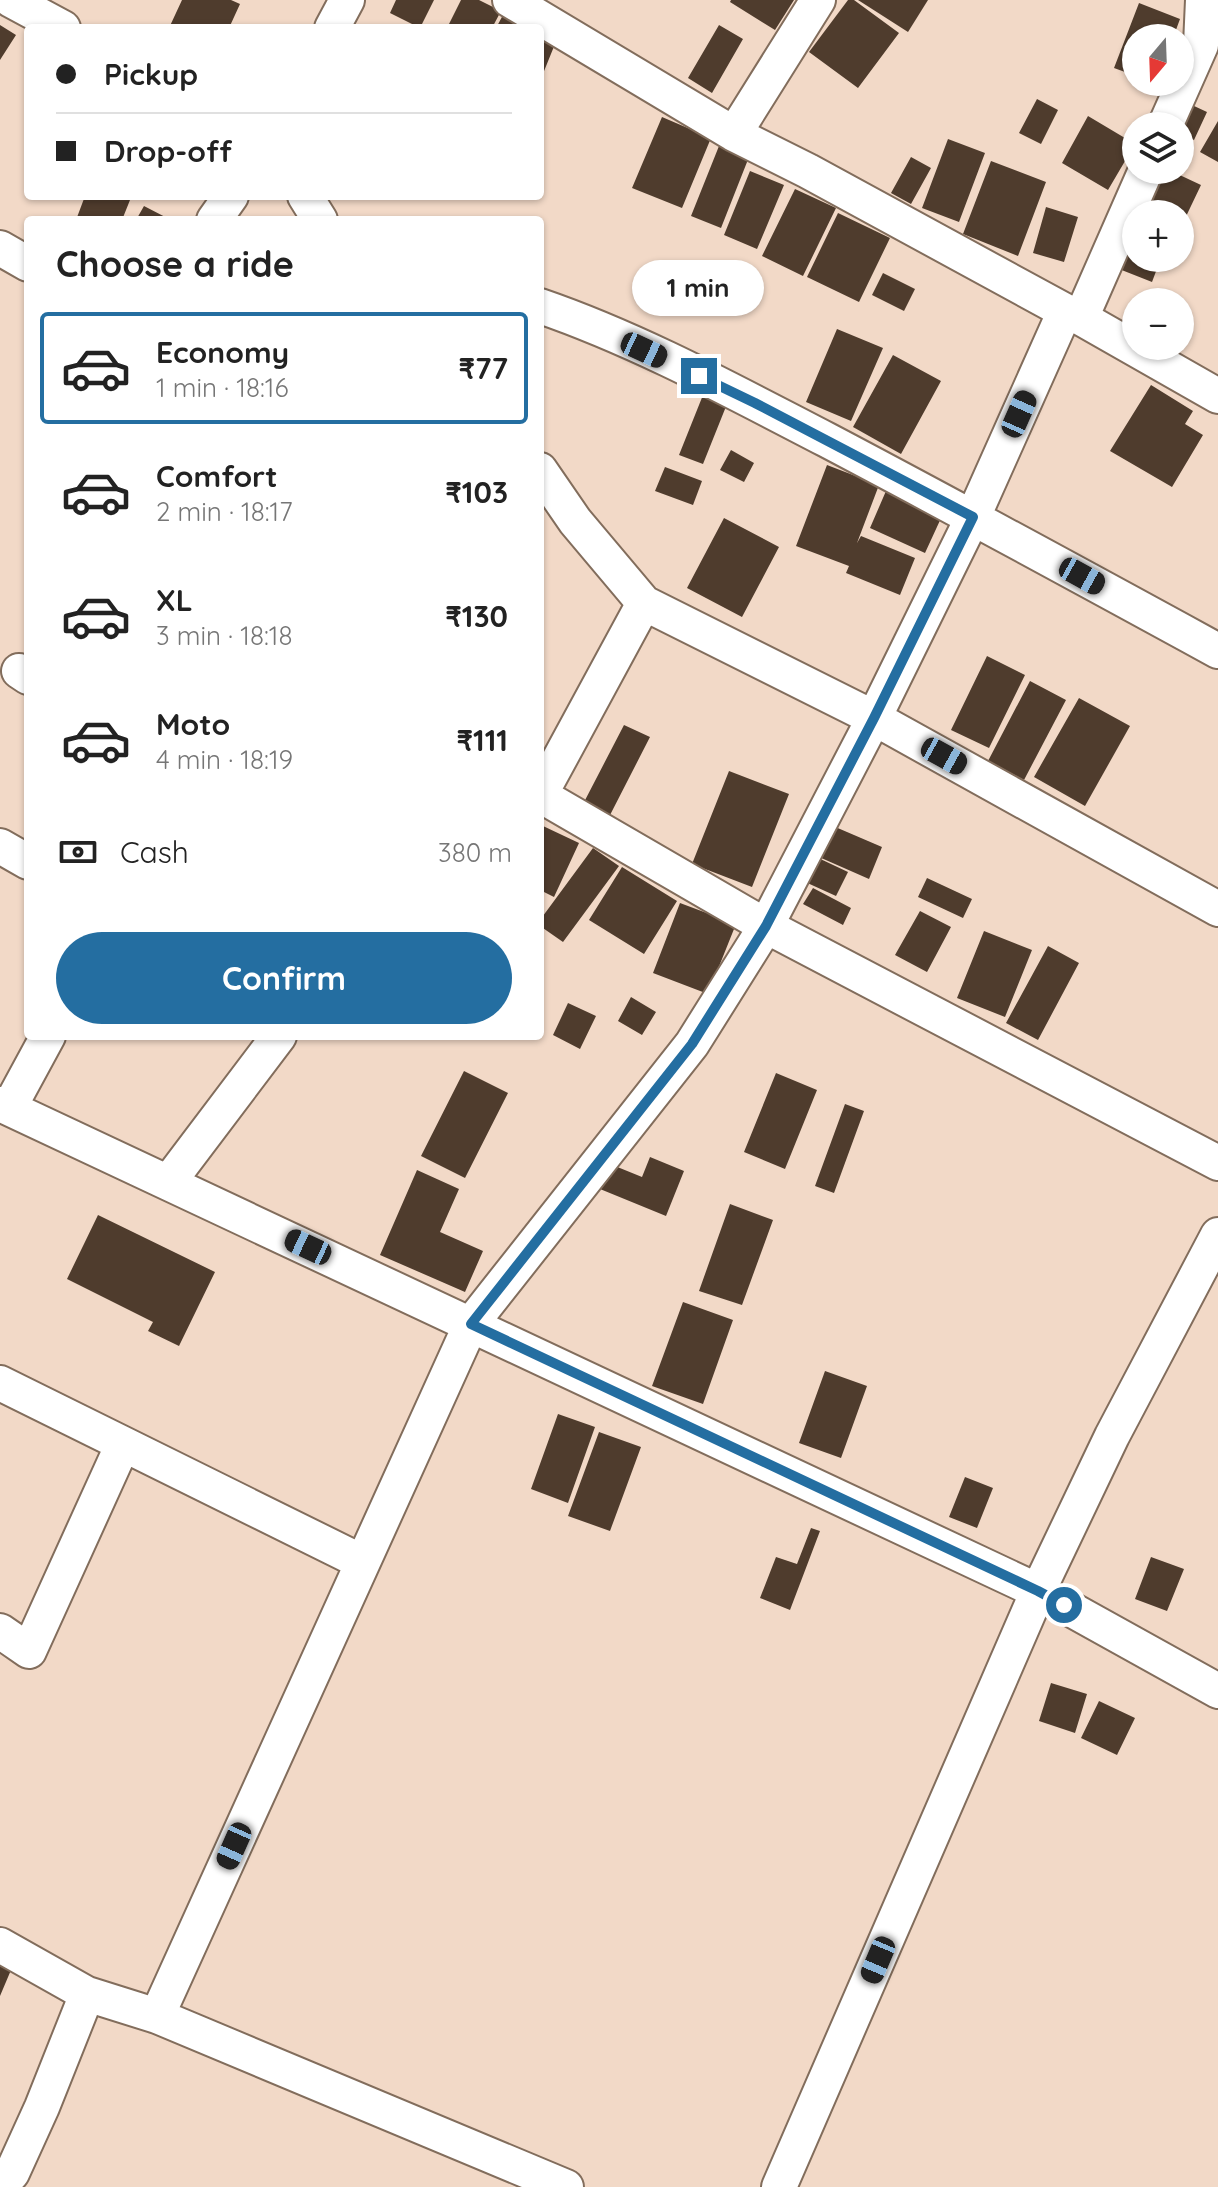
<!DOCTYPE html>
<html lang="en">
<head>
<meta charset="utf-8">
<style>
  :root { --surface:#fff; --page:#f6f6f6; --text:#222; --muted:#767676; --line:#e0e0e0; --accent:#246ea1 }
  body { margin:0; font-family:Quicksand,sans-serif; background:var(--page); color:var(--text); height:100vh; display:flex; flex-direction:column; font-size:30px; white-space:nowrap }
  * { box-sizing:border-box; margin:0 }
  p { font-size:26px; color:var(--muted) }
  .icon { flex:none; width:44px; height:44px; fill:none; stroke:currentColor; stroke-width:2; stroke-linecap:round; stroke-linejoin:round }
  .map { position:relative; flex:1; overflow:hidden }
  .panel { position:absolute; left:24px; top:216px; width:520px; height:824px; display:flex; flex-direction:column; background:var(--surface); border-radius:8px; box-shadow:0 2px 6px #0004 }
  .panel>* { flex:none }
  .guide { position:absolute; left:24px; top:24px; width:520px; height:176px; border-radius:8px; box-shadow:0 2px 6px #0004; display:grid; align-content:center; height:176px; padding:0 32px; background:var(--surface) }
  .needle { width:52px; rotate:199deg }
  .buttons { position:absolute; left:1122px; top:24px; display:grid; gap:16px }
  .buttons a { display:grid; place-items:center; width:72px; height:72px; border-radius:50%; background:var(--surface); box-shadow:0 2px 6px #0004; font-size:40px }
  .end { position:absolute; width:36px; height:36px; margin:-18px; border:10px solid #246ea1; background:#fff; box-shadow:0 0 0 4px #fff }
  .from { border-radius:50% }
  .bubble { position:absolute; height:56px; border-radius:28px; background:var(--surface); box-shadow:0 2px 6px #0004; font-size:26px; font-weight:700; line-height:56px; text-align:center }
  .car { position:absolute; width:24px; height:48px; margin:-24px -12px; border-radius:10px; box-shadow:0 0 6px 2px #0007; background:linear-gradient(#222 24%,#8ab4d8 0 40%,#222 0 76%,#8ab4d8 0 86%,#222 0) }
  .guide b { display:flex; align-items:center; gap:28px; height:76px; font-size:30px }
  .guide b+b { border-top:2px solid var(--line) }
  .guide i { width:20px; height:20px; background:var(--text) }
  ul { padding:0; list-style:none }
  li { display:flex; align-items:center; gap:24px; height:112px; margin:0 16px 12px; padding:0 16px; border:4px solid transparent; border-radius:8px }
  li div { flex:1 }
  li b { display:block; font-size:30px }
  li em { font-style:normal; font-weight:700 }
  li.on { border-color:var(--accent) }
  li>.icon { width:72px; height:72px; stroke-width:1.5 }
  h2 { padding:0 32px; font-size:36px; line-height:96px }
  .pay { display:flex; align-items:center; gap:20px; height:88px; padding:0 32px; font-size:30px }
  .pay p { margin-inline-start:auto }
  .action { display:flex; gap:16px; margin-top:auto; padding:16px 32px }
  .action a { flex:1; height:92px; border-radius:48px; background:var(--accent); color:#fff; font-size:32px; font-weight:700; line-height:92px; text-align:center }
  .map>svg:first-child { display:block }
  .building { fill:#4f3c2d }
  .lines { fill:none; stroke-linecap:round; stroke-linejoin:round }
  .minor-casing { stroke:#826d5c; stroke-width:38 }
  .minor { stroke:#fff; stroke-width:34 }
  .route { stroke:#246ea1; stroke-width:10 }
</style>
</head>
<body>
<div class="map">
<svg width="1218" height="2187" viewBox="0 0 1218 2187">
  <rect width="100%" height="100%" fill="#f2d9c7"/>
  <path class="building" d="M182 0H231L240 4 229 28H169Z
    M396 0H434L420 28 390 13Z
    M461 0H479L501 11 492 28H447Z
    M731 0H794L775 30 730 2Z
    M848 0H854L899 33 858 88 809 52Z
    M858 0H928L908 32Z
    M1139 3 1180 19 1173 38H1136V76L1114 68Z
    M503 15 529 28H496Z
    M0 25 16 35 0 60Z
    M719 25 743 39 712 93 688 78Z
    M540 38 555 44 540 81Z
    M1037 99 1058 110 1041 144 1019 133Z
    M1179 99 1207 112 1194 140 1180 134Z
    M1088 116 1135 144 1108 190 1062 163Z
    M662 117 711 138 682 208 632 188Z
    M1218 121V162L1200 152Z
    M948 139 985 153 959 222 922 208Z
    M719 146 749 157 721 228 691 216Z
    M911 157 931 168 911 204 891 193Z
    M991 161 1046 182 1018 256 963 234Z
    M1160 170H1169L1201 185 1180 229V214H1156L1143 208Z
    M750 171 784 185 757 249 724 235Z
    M795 189 836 208 803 276 762 256Z
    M85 196H120L130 200 122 220H76Z
    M144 206 171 220H136Z
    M1046 207 1078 217 1064 262 1033 253Z
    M838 213 890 238 859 302 807 277Z
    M1136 213V258H1161L1152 282 1114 267Z
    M883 273 915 289 904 311 872 295Z
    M837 329 883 348 851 421 806 402Z
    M893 355 941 381 901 454 853 427Z
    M1151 385 1193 411 1185 424 1203 435 1172 487 1110 451Z
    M703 395 727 404 703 464 679 455Z
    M731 450 754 463 744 482 720 470Z
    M827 465 879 485 857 543 861 536 915 558 900 595 846 573 849 566 796 546Z
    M665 467 702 481 693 505 655 491Z
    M886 491 942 516 925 553 870 528Z
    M724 518 779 547 742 617 687 588Z
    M987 656 1025 675 989 748 951 730Z
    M1030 681 1066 700 1024 780 988 761Z
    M1079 698 1130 726 1085 806 1034 777Z
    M624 725 650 737 608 819 582 806Z
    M729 771 789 794 752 887 692 864Z
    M543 826 579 843 554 897 540 890V833Z
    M833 826 882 847 869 879 819 857Z
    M593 848 619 866 563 942 540 926V920Z
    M814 856 848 872 836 896 803 881Z
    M622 867 677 901 644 954 589 920Z
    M927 878 972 899 963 918 918 897Z
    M813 888 851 908 843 925 803 904Z
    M680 903 736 924 708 994 653 973Z
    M920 911 951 927 927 972 895 955Z
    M984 931 1032 950 1005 1017 957 998Z
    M1048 946 1079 963 1038 1040 1006 1023Z
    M631 997 656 1012 642 1035 618 1021Z
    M568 1003 596 1016 580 1049 553 1035Z
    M464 1071 508 1093 465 1178 421 1156Z
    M776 1073 817 1090 785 1169 744 1152Z
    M845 1104 864 1111 834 1193 815 1186Z
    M650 1157 684 1171 666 1216 600 1189 610 1164 642 1177Z
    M417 1170 459 1189 440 1232 483 1251 465 1292 380 1255Z
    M730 1204 773 1220 742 1305 699 1291Z
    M98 1215 215 1272 179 1346 148 1331 153 1322 67 1279Z
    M683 1302 733 1320 703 1404 652 1386Z
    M825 1371 867 1386 841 1458 799 1443Z
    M558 1414 595 1427 568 1503 531 1489Z
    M599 1432 641 1447 610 1531 568 1516Z
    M965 1477 993 1488 977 1528 949 1517Z
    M811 1528 820 1531 790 1610 760 1598 776 1557 797 1564Z
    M1151 1557 1184 1569 1167 1611 1135 1599Z
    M1051 1683 1087 1694 1075 1733 1039 1721Z
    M1099 1701 1135 1718 1117 1755 1081 1738Z
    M0 1965 11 1970 0 1996Z"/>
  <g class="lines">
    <g class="minor-casing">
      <path id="minor" d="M11 0 63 28
        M510 0 734 134 808 171 1065 311 1081 318 1146 170
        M332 28 347 0
        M1165 126 1201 45 1203 0
        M734 134 818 0
        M305 196 320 220
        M214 220 231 196
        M0 248 28 264
        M540 306C639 340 734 392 827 440 958 509 1088 580 1218 651
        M1081 318 1218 396
        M540 470 575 521 644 603 874 718 1218 909
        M644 603 540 795 766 926 1218 1163
        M19 671 28 677
        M0 846 28 862
        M0 1104 1038 1591 1218 1691
        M9 1108 48 1036
        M171 1183 174 1175 279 1036
        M0 1383 362 1562
        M0 1631 29 1651 123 1444
        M0 1945 87 1994 157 2016 566 2187
        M157 2016 471 1324 692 1044 766 926 874 718 973 517 1065 311
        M0 2186 12 2173 42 2107 87 1994
        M779 2187 1038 1591 1112 1436 1218 1235"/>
    </g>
    <use href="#minor" class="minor"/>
  </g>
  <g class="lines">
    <path class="route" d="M699 376 755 403 973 517 874 718 766 926 692 1044 471 1324 1038 1591 1064 1605"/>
  </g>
</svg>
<div class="buttons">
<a><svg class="needle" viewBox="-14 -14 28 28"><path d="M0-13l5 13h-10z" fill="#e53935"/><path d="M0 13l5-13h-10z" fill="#767676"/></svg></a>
<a><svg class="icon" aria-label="layers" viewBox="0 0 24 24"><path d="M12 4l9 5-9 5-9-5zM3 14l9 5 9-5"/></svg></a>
<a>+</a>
<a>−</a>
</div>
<i class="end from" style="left:1064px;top:1605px"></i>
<i class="end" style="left:699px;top:376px"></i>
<div class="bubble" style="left:632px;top:260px;width:132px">1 min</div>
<i class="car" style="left:644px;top:350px;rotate:115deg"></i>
<i class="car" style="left:1019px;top:414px;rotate:24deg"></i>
<i class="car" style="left:1082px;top:576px;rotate:119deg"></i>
<i class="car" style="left:944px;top:756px;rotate:119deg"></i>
<i class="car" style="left:308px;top:1247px;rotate:295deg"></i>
<i class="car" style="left:234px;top:1846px;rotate:204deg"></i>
<i class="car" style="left:878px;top:1960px;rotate:203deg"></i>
<div class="guide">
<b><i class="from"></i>Pickup</b>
<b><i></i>Drop-off</b>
</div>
<section class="panel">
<h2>Choose a ride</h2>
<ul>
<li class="on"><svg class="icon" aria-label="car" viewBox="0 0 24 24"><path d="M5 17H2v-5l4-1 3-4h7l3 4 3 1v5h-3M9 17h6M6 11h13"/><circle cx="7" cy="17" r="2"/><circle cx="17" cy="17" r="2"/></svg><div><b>Economy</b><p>1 min · 18:16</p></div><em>₹77</em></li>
<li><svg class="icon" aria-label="car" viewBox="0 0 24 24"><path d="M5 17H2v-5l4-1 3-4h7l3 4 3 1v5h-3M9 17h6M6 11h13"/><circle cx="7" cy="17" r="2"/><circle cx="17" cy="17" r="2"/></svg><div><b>Comfort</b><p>2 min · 18:17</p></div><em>₹103</em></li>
<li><svg class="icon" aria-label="car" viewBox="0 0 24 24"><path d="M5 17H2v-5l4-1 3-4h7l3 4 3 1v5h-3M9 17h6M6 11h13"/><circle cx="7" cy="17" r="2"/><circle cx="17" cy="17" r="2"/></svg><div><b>XL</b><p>3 min · 18:18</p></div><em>₹130</em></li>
<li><svg class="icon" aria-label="car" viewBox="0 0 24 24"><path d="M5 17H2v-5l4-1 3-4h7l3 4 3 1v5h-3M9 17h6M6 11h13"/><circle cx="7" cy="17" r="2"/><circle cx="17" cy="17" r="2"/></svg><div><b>Moto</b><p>4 min · 18:19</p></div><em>₹111</em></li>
</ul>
<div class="pay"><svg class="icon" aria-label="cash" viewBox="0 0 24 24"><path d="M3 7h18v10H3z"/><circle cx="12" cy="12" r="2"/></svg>Cash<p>380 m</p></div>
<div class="action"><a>Confirm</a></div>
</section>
</div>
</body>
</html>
